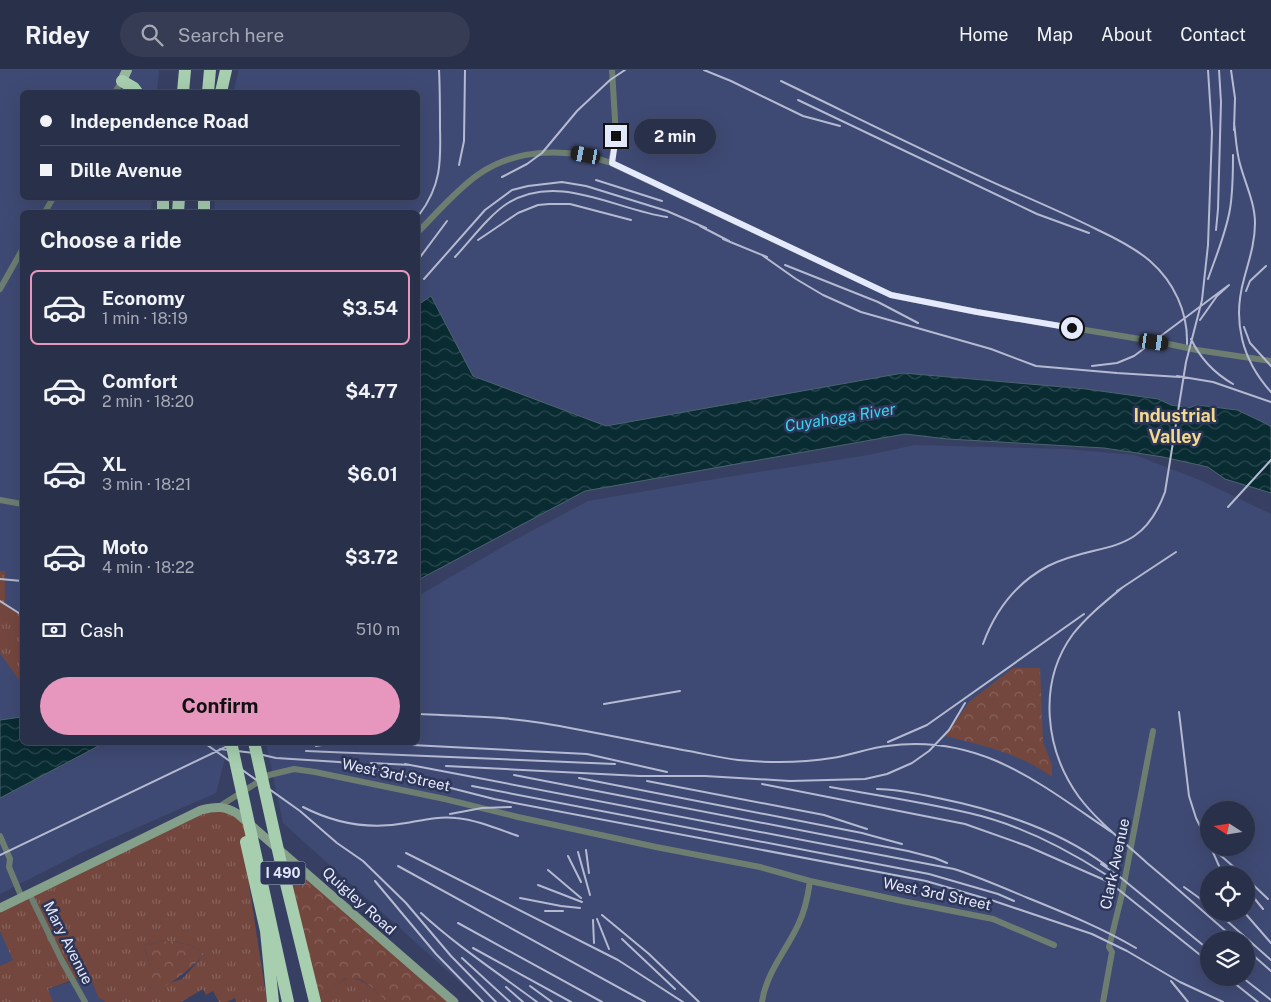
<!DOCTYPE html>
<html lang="en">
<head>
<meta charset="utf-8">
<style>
  :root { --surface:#29304a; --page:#353c54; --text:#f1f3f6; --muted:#a5a9b5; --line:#454b62; --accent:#e797bd }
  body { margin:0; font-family:"Public Sans",sans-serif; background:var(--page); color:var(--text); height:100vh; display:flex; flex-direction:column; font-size:19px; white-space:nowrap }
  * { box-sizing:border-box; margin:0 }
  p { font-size:16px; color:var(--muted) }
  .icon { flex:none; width:28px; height:28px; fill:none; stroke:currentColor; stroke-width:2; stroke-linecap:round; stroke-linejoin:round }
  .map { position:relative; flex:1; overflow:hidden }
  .drawer { position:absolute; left:20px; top:140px; width:400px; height:535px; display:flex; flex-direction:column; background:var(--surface); border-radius:8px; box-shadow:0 5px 20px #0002,0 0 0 1px var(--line) }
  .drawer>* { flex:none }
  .hud { position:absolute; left:20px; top:20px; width:400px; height:110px; border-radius:8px; box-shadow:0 5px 20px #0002,0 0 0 1px var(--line); display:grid; align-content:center; height:110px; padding:0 20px; background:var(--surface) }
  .needle { width:32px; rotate:282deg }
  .buttons { position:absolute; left:1200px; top:731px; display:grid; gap:10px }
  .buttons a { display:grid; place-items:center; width:55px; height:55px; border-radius:50%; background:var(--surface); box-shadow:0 5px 20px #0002,0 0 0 1px var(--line); font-size:25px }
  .end { position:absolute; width:22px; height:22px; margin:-11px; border:6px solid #e4e9fb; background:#111; box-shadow:0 0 0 2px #111 }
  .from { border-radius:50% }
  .bubble { position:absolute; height:35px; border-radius:18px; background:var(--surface); box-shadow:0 5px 20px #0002,0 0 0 1px var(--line); font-size:16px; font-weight:700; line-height:35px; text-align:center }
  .car { position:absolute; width:15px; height:30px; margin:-15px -8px; border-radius:6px; box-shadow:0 0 4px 1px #0007; background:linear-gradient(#222 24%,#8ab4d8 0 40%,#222 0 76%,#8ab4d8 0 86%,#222 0) }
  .hud b { display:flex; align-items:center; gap:18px; height:48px; font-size:19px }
  .hud b+b { border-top:1px solid var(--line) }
  .hud i { width:12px; height:12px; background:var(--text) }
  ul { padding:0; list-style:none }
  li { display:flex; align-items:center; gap:15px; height:75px; margin:0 10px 8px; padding:0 10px; border:2px solid transparent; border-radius:8px }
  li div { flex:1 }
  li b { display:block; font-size:19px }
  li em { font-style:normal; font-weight:700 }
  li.selected { border-color:var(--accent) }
  li>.icon { width:45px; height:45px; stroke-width:1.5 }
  h2 { padding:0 20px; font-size:22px; line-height:60px }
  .pay { display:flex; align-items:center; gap:12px; height:55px; padding:0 20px; font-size:19px }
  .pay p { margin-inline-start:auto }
  .primary-button { display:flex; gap:10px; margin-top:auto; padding:10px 20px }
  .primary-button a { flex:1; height:58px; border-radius:30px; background:var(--accent); color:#111; font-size:20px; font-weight:700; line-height:58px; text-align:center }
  header { display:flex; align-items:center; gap:30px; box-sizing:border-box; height:70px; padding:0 25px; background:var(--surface); border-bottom:1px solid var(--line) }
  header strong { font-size:24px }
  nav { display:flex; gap:28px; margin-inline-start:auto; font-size:18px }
  .search { width:350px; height:45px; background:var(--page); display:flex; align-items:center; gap:12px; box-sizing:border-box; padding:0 18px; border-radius:28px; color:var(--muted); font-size:19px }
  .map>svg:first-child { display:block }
  .built { fill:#3f4a74; fill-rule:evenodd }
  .grass { fill:url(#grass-tufts); fill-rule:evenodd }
  .forest { fill:url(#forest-crowns) }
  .water { fill:url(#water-waves); stroke:#4b646e }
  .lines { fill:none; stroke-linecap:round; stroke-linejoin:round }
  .street { stroke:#6d7e71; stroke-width:6 }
  .secondary { stroke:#849f8a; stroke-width:9 }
  .primary { stroke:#96b89e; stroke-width:10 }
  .highway { stroke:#a6ceaf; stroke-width:12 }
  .rail { stroke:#b4bad1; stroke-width:2 }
  .highway-bridge { stroke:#a6ceaf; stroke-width:12 }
  .route { stroke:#e4e9fb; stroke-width:6 }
  .labels { text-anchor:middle; stroke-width:5; stroke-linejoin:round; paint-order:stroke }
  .shield { fill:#2d3558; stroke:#adb3ca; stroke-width:1 }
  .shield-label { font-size:14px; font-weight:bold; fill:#e4e9fb }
  .street-label { font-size:15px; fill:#e4e9fb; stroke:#2d3558 }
  .water-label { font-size:16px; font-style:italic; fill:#39d6f1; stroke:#2d3558 }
  .quarter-label { font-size:18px; font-weight:bold; fill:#f2d98c; stroke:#2d3558 }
</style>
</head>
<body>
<header>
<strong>Ridey</strong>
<div class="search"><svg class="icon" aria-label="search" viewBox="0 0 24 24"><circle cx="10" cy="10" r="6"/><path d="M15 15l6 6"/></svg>Search here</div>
<nav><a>Home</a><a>Map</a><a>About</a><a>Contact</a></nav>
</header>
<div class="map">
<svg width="1271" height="932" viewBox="0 0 1271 932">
  <defs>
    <pattern id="grass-tufts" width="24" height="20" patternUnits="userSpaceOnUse" patternTransform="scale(1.25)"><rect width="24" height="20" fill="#73473e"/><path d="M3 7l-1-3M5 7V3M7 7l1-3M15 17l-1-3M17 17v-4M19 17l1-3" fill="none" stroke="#87625b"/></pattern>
    <pattern id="forest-crowns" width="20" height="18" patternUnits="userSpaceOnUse" patternTransform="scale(1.25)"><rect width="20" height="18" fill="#73473e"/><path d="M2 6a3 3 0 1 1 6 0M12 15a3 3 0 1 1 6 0" fill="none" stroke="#87625b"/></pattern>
    <pattern id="water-waves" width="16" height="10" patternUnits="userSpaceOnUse" patternTransform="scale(1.25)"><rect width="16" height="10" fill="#092b32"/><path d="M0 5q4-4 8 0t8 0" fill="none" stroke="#2d4a51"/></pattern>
  </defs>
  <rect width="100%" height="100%" fill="#374063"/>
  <path class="built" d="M0 0H159L157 22H22V128H152L151 142H22V672L229 673 216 723 84 781 0 824Z
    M239 0H1271V356L1237 340 1197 335 1189 338 1171 335 1158 329 1086 319 903 303 606 356 473 306 431 226 418 235V142H214L215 128H418V22H233Z
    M915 375 1065 379 1135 385 1202 411 1271 444V932H482L283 753 266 673 418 672V526L511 472 588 431 727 407 863 386ZM1209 740H1246V778H1209ZM1209 805H1246V842H1209ZM1209 870H1246V908H1209Z
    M0 861 14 890 0 896Z
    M89 904 98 927 105 932H53L48 919 73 911Z"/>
  <path class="grass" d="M0 501H5V534L22 546V614L0 583Z
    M212 737 238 744 245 757 249 815 267 932H236L235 928 227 932H219L213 921 206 925 203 919 181 932H105L98 927 89 904 48 919 53 932H0V896L13 890 0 861V838ZM172 871 190 875 205 884 182 909 150 919C151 903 151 890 143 876L159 872Z
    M350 907C365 910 377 921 386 932H321L320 927C330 921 339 911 350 907Z"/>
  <path class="forest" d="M1013 598H1040L1043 672 1052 695V707C1021 684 982 675 945 666L970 631Z
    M282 782 454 932H386C377 921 358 901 343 910 335 916 328 922 320 927Z
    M172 871 190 875 205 884C199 891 153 932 150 917 149 900 152 891 143 876L159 872Z"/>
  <path class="water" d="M431 226 473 306 606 356 903 303 1086 319 1158 329 1171 335 1189 338 1197 335 1237 340 1271 356V423L1225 409 1208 397 1163 387 1104 378 948 369 905 364 585 421 418 510V235Z
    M22 647V672L104 673 0 728V650Z"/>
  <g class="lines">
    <path class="street" d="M115 22 122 11
      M611 93 616 66 612 0
      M45 142 53 128
      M418 162C437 143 456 120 479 104 517 78 569 77 611 93L891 225 977 242 1164 273 1197 280 1271 291
      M0 219 22 180
      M0 430 22 434
      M220 736 269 705 294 699 315 702 445 729 518 747 656 777 760 797 810 811 902 831 993 849 1054 875
      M0 766 10 789 9 797 22 828
      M30 825 62 891 85 932
      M762 932C766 903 786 881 798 855 805 841 808 826 810 811
      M1103 932 1112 882 1109 877 1110 873 1122 824 1153 661"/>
    <path class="secondary" d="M0 838 201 740C216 736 225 736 238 744L454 932"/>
    <path class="primary" d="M122 11 127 0"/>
    <path class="highway" d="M122 11 134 18 137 22
      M183 22 185 0
      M208 22 210 0
      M221 22 226 0
      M163 142V128
      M178 142 179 128
      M204 142V128
      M246 772 266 861 273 932"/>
    <path class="rail" d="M704 0 731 11 803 46 840 56
      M1231 0 1235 28 1234 60
      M781 11C856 47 931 85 1008 119 1038 132 1068 145 1098 160 1115 168 1135 178 1150 191 1174 212 1188 242 1187 274
      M798 30 1037 144 1089 163
      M1234 53C1236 67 1236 80 1240 94 1245 113 1255 133 1255 153 1255 173 1249 190 1244 209 1232 251 1242 290 1271 322
      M459 95 464 71 465 0
      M502 107 527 94 542 83 577 41 610 10 625 0
      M596 110 662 131
      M419 145C441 116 441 92 440 58 440 38 440 19 439 0
      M700 156 729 171
      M1216 160 1218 139 1221 32 1219 0
      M723 169 767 187
      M478 170 518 143 538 135 549 134H570L631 150
      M762 185 796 209 823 225 861 242 991 279 1036 296 1117 303 1180 307
      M455 187C470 171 490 144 508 133 559 102 616 140 667 147
      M418 190 447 151
      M785 195 878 232 918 253
      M424 209 485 140 512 120 528 116 562 112 586 116 667 141 706 158
      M1208 209C1216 186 1226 163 1230 139 1233 121 1233 103 1233 85
      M1246 221 1250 211 1266 196
      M1244 257 1250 273 1271 296
      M1191 269C1200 288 1214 303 1233 314
      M1092 296 1117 293 1134 286 1229 215 1217 226 1200 250
      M1177 306 1213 312 1271 332
      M1228 437 1271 390
      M0 509 22 511
      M1123 517C1105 532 1087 546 1073 564 1037 613 1045 680 1079 727 1098 752 1124 772 1147 793 1177 818 1206 844 1236 870
      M1117 521 1176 482
      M0 531 22 545
      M983 574C995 541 1016 513 1048 496 1099 470 1140 490 1165 422L1186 292 1202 230 1208 175 1212 62 1208 0
      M604 634 680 621
      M1179 642 1189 726 1196 748 1209 774
      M418 644C459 646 501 646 542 653 589 661 636 671 683 680 701 683 720 688 738 690 770 693 801 693 832 688 851 685 869 678 887 676 981 663 1040 714 1113 763
      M203 672 300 741 337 773 363 791 406 833 451 886 496 932
      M352 672 587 684 667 702
      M888 672 927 655 1084 544
      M316 676 339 672
      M220 679 254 683 276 688 339 692 368 697 494 729 926 811 994 831 1092 864 1127 881 1180 912 1223 932
      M306 681 615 694
      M371 693 411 695
      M405 694 954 799C979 807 1004 818 1028 828 1065 843 1102 858 1136 878
      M446 696 640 706H705L790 711 865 709 887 704 912 693 929 681 949 660 965 633
      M514 705 908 781 935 788 947 793
      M579 708 862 763 902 774
      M647 711 824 745 867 759
      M762 714 965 754 1027 776 1109 812 1209 892
      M472 716 929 804 998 824 1014 831
      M830 717C876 725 923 732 969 743 1018 754 1063 777 1105 804
      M877 719C898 719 918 724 938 728 997 740 1058 759 1107 796
      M303 737C336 754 369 760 406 753 423 750 439 746 456 748 477 750 498 759 518 766
      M450 744 482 738 511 737
      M1214 778 1219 784 1243 805
      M586 780 589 803
      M1212 780 1223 805
      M578 782 590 825
      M406 783 618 890 683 932
      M0 785 236 672
      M568 786 581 812
      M1101 794 1120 807 1209 880
      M398 796 645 932
      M548 800 581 828
      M1246 808 1268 829
      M375 811 436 884 483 932
      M538 815 582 832
      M1184 817 1209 835
      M1246 818 1263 839
      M520 828 561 836 580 838
      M545 841H563
      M1217 842 1271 890
      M1244 842 1271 873
      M421 843C457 876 498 903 537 932
      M602 845 649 884 699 932
      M597 849 609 879
      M593 850 594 873
      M458 853 602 932
      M622 869 675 919
      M473 878 571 932
      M1246 879 1271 901
      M462 888 510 932
      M1228 908 1258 932
      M1243 908 1271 930
      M1171 911 1188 932
      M530 916 552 932
      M506 917 523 932"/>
    <path class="highway-bridge" d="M231 672 288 932
      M254 672 280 789 315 932"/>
  </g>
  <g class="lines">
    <path class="route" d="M616 66 612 93 891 225 977 242 1072 258"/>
  </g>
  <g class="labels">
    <rect class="shield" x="260.5" y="791.5" width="45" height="23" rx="4"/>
    <g class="shield-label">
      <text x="283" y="808">I 490</text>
    </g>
    <g class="street-label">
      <text transform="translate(396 705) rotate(12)" y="5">West 3rd Street</text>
      <text transform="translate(1115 794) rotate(-78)" y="5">Clark Avenue</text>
      <text transform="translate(937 824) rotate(12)" y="5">West 3rd Street</text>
      <text transform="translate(359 831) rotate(42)" y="5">Quigley Road</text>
      <text transform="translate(68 873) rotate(63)" y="5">Mary Avenue</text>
    </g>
    <g class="water-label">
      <text transform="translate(840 347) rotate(-9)" y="6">Cuyahoga River</text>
    </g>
    <g class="quarter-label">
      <text x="1175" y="352">Industrial<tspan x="1175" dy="21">Valley</tspan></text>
    </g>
  </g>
</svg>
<div class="buttons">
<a><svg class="needle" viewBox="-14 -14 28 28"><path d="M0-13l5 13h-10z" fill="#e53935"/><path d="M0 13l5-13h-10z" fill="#a5a9b5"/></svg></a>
<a><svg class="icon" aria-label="locate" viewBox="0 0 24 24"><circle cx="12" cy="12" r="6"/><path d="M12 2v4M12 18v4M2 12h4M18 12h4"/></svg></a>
<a><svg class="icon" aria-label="layers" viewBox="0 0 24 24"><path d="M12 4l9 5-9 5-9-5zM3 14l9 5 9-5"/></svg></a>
</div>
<i class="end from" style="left:1072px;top:258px"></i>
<i class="end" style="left:616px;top:66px"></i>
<div class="bubble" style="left:634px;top:49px;width:82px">2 min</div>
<i class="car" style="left:586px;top:85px;rotate:281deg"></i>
<i class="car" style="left:1154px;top:272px;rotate:98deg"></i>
<div class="hud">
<b><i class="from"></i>Independence Road</b>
<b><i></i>Dille Avenue</b>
</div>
<section class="drawer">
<h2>Choose a ride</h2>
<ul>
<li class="selected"><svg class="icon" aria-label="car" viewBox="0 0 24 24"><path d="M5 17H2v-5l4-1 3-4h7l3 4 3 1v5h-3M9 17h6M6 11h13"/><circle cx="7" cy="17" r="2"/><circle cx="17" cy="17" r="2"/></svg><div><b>Economy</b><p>1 min · 18:19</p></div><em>$3.54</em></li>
<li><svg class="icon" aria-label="car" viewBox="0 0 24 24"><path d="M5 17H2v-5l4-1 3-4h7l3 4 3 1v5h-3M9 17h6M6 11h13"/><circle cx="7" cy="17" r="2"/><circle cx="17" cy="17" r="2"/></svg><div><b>Comfort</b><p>2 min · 18:20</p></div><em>$4.77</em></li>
<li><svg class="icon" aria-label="car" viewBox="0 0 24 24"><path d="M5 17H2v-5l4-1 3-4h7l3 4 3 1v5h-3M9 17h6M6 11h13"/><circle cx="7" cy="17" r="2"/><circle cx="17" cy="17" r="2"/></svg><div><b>XL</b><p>3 min · 18:21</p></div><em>$6.01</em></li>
<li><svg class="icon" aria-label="car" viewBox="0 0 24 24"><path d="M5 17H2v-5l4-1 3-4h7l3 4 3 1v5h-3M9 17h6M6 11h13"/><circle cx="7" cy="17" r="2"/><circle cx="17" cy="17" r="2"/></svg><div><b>Moto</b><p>4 min · 18:22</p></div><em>$3.72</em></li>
</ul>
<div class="pay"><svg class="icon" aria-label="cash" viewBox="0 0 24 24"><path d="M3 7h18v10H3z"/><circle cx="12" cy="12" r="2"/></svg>Cash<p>510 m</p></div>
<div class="primary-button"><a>Confirm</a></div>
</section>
</div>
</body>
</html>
